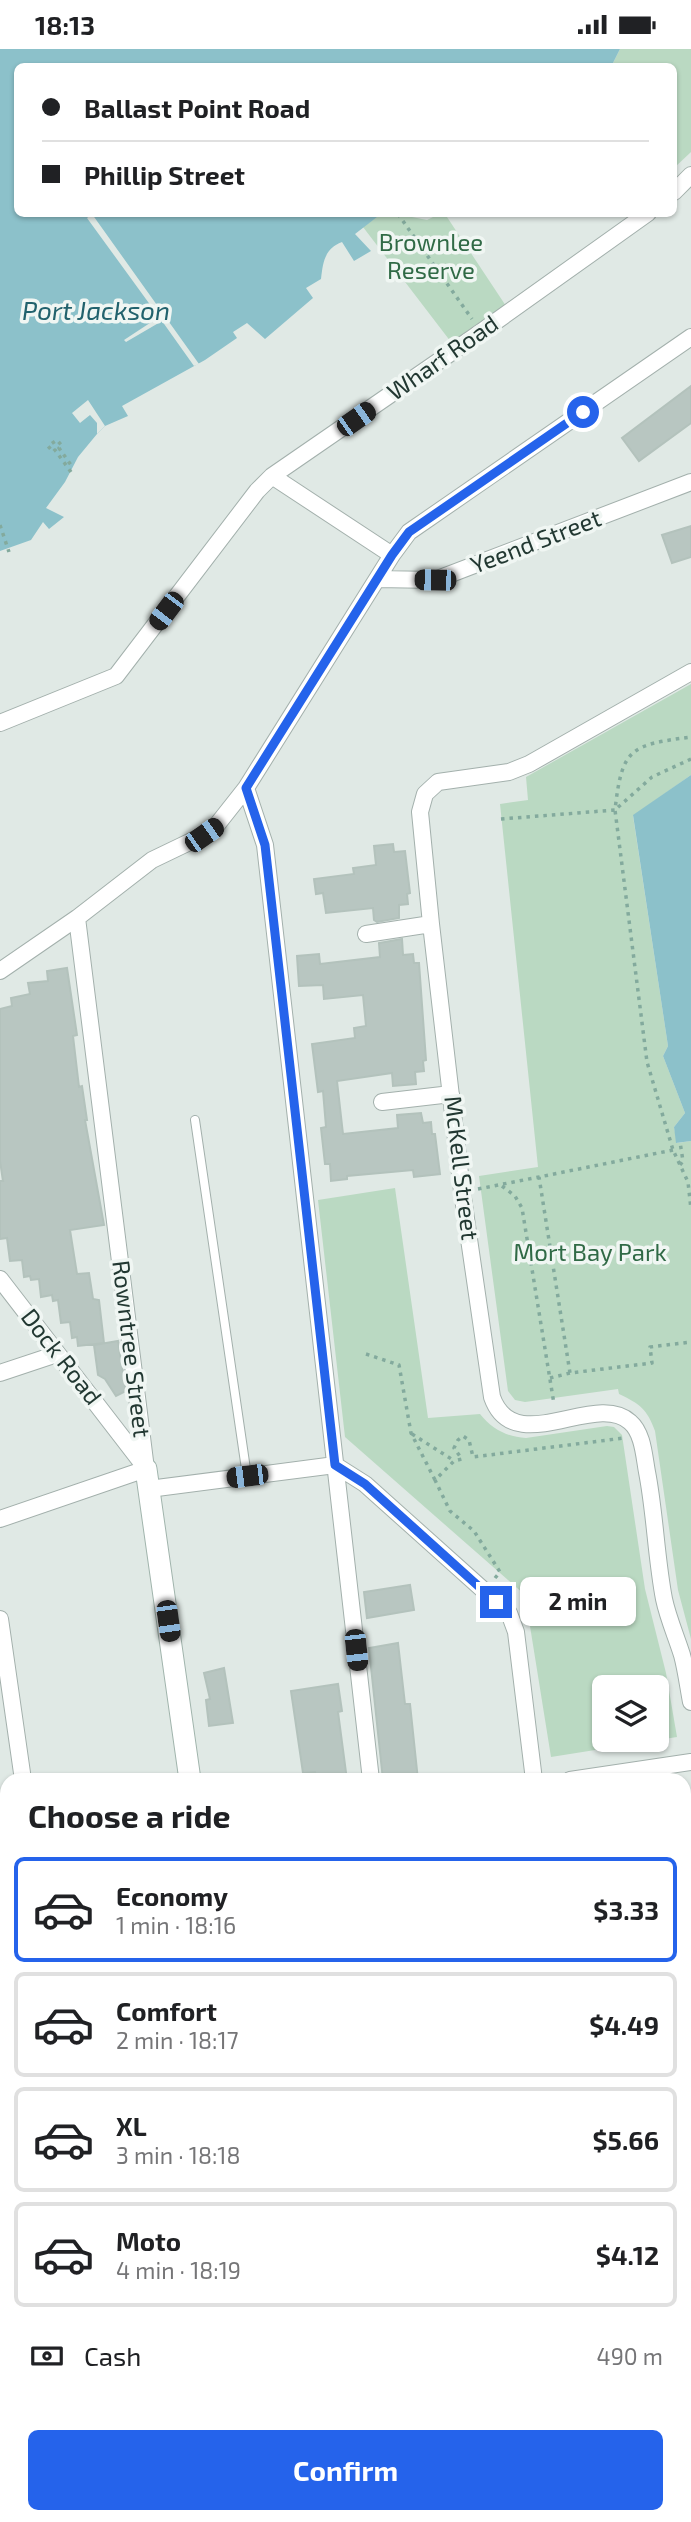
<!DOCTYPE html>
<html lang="en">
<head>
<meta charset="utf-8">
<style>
  :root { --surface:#fff; --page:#f6f6f6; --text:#202124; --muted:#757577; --line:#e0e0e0; --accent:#2563eb }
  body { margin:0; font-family:"Exo 2",sans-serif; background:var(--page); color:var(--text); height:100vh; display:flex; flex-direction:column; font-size:26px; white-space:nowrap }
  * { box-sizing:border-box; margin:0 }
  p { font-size:23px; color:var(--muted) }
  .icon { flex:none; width:38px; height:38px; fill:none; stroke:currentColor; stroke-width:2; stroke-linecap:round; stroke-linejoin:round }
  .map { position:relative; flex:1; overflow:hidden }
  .sheet { position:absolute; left:0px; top:1724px; width:691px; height:751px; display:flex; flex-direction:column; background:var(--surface); border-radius:21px 21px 0 0; box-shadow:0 2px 5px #0004 }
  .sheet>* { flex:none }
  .banner { position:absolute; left:14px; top:14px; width:663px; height:154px; border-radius:10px; box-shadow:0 2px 5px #0004; display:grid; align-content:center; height:154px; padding:0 28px; background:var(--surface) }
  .buttons { position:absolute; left:592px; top:1626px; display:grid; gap:14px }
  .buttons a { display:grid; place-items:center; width:77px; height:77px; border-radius:10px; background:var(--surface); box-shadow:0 2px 5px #0004; font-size:35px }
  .end { position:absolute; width:32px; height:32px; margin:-16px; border:9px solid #2563eb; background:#fff; box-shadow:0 0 0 4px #fff }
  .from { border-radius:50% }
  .bubble { position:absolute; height:49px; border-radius:10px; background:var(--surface); box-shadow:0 2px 5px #0004; font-size:23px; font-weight:700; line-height:49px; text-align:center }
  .car { position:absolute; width:21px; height:42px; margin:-21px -10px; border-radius:9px; box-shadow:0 0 5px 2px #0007; background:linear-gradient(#222 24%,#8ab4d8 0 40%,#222 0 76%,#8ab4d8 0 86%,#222 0) }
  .banner b { display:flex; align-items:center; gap:24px; height:66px; font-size:26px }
  .banner b+b { border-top:2px solid var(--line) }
  .banner i { width:18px; height:18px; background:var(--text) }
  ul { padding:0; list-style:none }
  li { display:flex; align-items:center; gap:21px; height:105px; margin:0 14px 10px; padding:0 14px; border:4px solid var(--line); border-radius:10px }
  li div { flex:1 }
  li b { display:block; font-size:26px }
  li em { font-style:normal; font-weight:700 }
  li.on { border-color:var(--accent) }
  li>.icon { width:63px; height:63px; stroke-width:1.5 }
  h2 { padding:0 28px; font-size:32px; line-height:84px }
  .pay { display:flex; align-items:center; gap:18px; height:77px; padding:0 28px; font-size:26px }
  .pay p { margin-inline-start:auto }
  .action { display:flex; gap:14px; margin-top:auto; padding:14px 28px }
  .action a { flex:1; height:80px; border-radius:10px; background:var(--accent); color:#fff; font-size:28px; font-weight:700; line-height:80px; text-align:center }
  .status { display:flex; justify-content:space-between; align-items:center; height:49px; padding:0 35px; background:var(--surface); direction:ltr }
  .status svg { height:19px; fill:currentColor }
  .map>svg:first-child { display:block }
  .green { fill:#bad9c2; fill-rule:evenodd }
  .water { fill:#8cc1ca }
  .pier { fill:#e0e9e5 }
  .building { fill:#b8c6c1; stroke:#b3c2bc; stroke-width:2 }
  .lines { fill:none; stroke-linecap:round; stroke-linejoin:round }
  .lane-casing { stroke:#a3b0ac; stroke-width:10 }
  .street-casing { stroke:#a3b0ac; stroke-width:18 }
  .secondary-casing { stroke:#a0b4ac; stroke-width:23 }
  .path { stroke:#83aa9d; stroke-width:3.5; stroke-dasharray:3.5 5; stroke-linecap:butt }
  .lane { stroke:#fff; stroke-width:8 }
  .street { stroke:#fff; stroke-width:16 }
  .secondary { stroke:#fff; stroke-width:21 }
  .route { stroke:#2563eb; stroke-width:9 }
  .labels { text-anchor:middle; stroke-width:7; stroke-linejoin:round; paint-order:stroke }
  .park-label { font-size:24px; fill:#306a46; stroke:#f0f6f3 }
  .street-label { font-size:24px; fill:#223832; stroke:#f0f6f3 }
  .water-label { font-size:26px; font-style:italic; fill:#22626d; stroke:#f0f6f3 }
</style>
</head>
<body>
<div class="status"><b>18:13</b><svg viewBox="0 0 49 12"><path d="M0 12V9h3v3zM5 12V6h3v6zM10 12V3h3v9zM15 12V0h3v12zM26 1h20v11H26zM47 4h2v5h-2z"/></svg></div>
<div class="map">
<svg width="691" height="2473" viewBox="0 0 691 2473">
  <rect width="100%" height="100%" fill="#e0e9e5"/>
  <path class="green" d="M620 0H691V103L674 119V18H611Z
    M381 165H407V167L427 171 439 165H445L506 257 451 293 363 178Z
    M691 635V726L633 767 668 997 663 1007 685 1064 674 1078 677 1094 691 1092V1590L678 1541 655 1382C647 1360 640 1355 619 1345L618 1340 525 1353 515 1351 508 1342 479 1127 538 1118 500 755 528 751 526 728Z
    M395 1139 428 1369 480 1365C492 1380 507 1388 526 1389L607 1377 614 1378 622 1386 645 1540 666 1624 677 1688 551 1708 525 1546 345 1388 318 1151ZM604 1638H656V1690H604Z"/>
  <path class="water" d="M0 0H620L611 18H18V164L381 165 355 185 371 202 354 212 342 193C324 200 323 214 321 230L306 239 313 249 265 290 247 274 233 283 237 289 205 311 122 357 128 367 105 377 97 385 78 408 65 433 46 459 64 468 49 480 43 473 31 491 0 502Z
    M691 726V1092L676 1094 674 1078 685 1064 663 1007 668 997 633 766Z"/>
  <path class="pier" d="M92 165 199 315 194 317 162 272 126 293 124 291 159 268 87 169Z
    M88 351 105 377 97 385V374L90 366 80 374 72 364Z"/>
  <path class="building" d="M691 337V374L639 412 622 389Z
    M691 477V508L672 514 662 486Z
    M393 795 394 803 405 802 410 844 407 845 408 855 399 856V869L377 873 374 871 373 859 326 864 323 844 316 845 314 830 354 825 353 819 376 816 374 797Z
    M402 890 403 906 413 905 414 914H419L426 1011 423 1012 424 1022 415 1023 416 1035 393 1037 392 1024 337 1032 343 1085 398 1079 397 1066 421 1064 423 1074 431 1073 432 1085H435L440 1125 414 1128 413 1121 347 1127V1130L331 1132 330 1115H325L321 1079 326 1078 323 1042 318 1043 312 995 355 989 354 979 366 977 363 946 324 950 323 936 299 937 297 907 319 905 320 915 380 908 379 894Z
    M67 919 77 986 73 987 79 1038 82 1037 87 1071H85L104 1176 70 1181 77 1225 89 1224 93 1250 99 1251 104 1294 78 1297 77 1288 72 1289 70 1273 61 1274 58 1251 53 1252 52 1246 41 1248 39 1230 31 1231 30 1227 24 1228 22 1211 10 1212 7 1189 0 1190V1132H3L0 1112V960L12 957 11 949 30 945 28 934 48 932 47 922Z
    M118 1292 126 1342 116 1347 105 1330 98 1326 94 1296Z
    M410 1536 414 1561 367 1569 364 1543Z
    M398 1594 405 1655H410L418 1731H383L369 1599Z
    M224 1619 233 1674 209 1677 206 1651 210 1650 204 1624Z
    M338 1635 342 1662 338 1663 347 1731H316L315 1723 303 1724 291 1642Z"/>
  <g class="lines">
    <g class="lane-casing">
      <path id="lane" d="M195 1071 247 1427"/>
    </g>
    <g class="street-casing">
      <path id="street" d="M674 143 691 126
        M272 427 392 506
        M377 530 435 531 691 433
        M691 623 529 715 509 723 438 733 425 745 420 763 431 875 462 1142 492 1348C514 1411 596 1341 630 1373 643 1384 644 1407 647 1423 655 1464 656 1508 664 1550 668 1569 676 1587 682 1606 686 1621 688 1637 691 1653
        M0 674 116 627 257 442 272 427 481 283 648 164
        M246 739 265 796 371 1731
        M77 869 146 1420
        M366 885 431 875
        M0 922 77 869 152 811 204 786 216 777 246 739 392 506 409 483 691 288
        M382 1053 451 1045
        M0 1230 145 1418
        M0 1324 57 1305
        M149 1440 335 1416 365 1435 509 1564 516 1583 534 1731
        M0 1470 146 1420
        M0 1570 23 1731
        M570 1731 691 1713
        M0 1810 7 1809
        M684 1947 691 1946
        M0 2157 7 2152
        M684 2389 691 2383
        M684 2440 691 2448
        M0 2453 2 2473
        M143 2468 144 2473
        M478 2468 479 2473
        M582 2473 588 2468"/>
    </g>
    <g class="secondary-casing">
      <path id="secondary" d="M146 1420 190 1731
        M308 2468 309 2473"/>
    </g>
    <path class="path" d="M398 165 472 270
      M71 423 55 401 53 403 48 397 57 391 62 397 59 399 73 419
      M0 476 9 503
      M691 710 652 728 615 761 647 1013 673 1101 688 1133 691 1160
      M501 770 615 761C622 698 631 696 691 688
      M673 1101 539 1128 570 1324 652 1314 650 1298 691 1293
      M680 1116 683 1112 680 1093
      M502 1137 515 1147 522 1159 554 1355
      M478 1140 539 1128
      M366 1305 399 1316 411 1384 435 1431
      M550 1329 570 1324
      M412 1385 453 1411
      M495 1529 500 1523 474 1482 450 1462 435 1431 454 1412 462 1410 454 1399 458 1391 463 1387 469 1391 473 1408 624 1389"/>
    <use href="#lane" class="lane"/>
    <use href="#street" class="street"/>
    <use href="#secondary" class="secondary"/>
  </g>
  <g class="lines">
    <path class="route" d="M496 1553 365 1435 335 1416 265 796 246 739 392 506 409 483 583 363"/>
  </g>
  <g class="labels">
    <g class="park-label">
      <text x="431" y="202">Brownlee<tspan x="431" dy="28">Reserve</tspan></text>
      <text x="590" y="1212">Mort Bay Park</text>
    </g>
    <g class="street-label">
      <text transform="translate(443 309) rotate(-35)" y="8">Wharf Road</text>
      <text transform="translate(536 493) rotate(-21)" y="8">Yeend Street</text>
      <text transform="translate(461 1119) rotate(83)" y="8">McKell Street</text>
      <text transform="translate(131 1300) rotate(83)" y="8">Rowntree Street</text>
      <text transform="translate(61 1308) rotate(52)" y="8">Dock Road</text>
    </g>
    <g class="water-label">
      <text x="96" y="271">Port Jackson</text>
    </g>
  </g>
</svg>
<div class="buttons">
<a><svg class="icon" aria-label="layers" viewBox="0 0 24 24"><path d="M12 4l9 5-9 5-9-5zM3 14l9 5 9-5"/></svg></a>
</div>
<i class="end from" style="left:583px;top:363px"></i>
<i class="end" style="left:496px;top:1553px"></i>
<div class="bubble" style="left:520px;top:1528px;width:116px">2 min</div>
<i class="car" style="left:356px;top:370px;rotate:55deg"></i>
<i class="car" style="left:435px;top:531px;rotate:271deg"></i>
<i class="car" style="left:166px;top:562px;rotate:217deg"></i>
<i class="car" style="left:204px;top:786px;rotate:55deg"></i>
<i class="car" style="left:247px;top:1427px;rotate:263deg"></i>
<i class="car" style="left:168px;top:1572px;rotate:172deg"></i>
<i class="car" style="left:356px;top:1601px;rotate:174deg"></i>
<div class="banner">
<b><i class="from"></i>Ballast Point Road</b>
<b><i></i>Phillip Street</b>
</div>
<section class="sheet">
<h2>Choose a ride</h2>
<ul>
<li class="on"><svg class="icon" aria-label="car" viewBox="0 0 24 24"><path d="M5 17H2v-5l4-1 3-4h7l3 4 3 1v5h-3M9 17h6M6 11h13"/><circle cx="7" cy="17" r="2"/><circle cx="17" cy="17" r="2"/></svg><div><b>Economy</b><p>1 min · 18:16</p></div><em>$3.33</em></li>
<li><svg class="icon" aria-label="car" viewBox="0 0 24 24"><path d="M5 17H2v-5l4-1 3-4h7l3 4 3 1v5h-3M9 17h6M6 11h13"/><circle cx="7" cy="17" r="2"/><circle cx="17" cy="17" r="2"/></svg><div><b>Comfort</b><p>2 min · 18:17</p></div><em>$4.49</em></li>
<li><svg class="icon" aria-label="car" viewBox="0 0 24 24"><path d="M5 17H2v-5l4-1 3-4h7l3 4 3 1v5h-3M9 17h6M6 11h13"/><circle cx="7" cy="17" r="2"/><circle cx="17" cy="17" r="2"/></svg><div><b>XL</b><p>3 min · 18:18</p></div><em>$5.66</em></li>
<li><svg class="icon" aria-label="car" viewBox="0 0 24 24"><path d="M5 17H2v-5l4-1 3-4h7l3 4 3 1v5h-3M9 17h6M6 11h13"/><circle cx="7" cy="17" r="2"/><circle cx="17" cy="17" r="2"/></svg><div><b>Moto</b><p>4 min · 18:19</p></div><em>$4.12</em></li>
</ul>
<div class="pay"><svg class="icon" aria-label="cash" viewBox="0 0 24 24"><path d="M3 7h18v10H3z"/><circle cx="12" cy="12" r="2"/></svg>Cash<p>490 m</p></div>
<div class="action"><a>Confirm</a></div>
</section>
</div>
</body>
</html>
